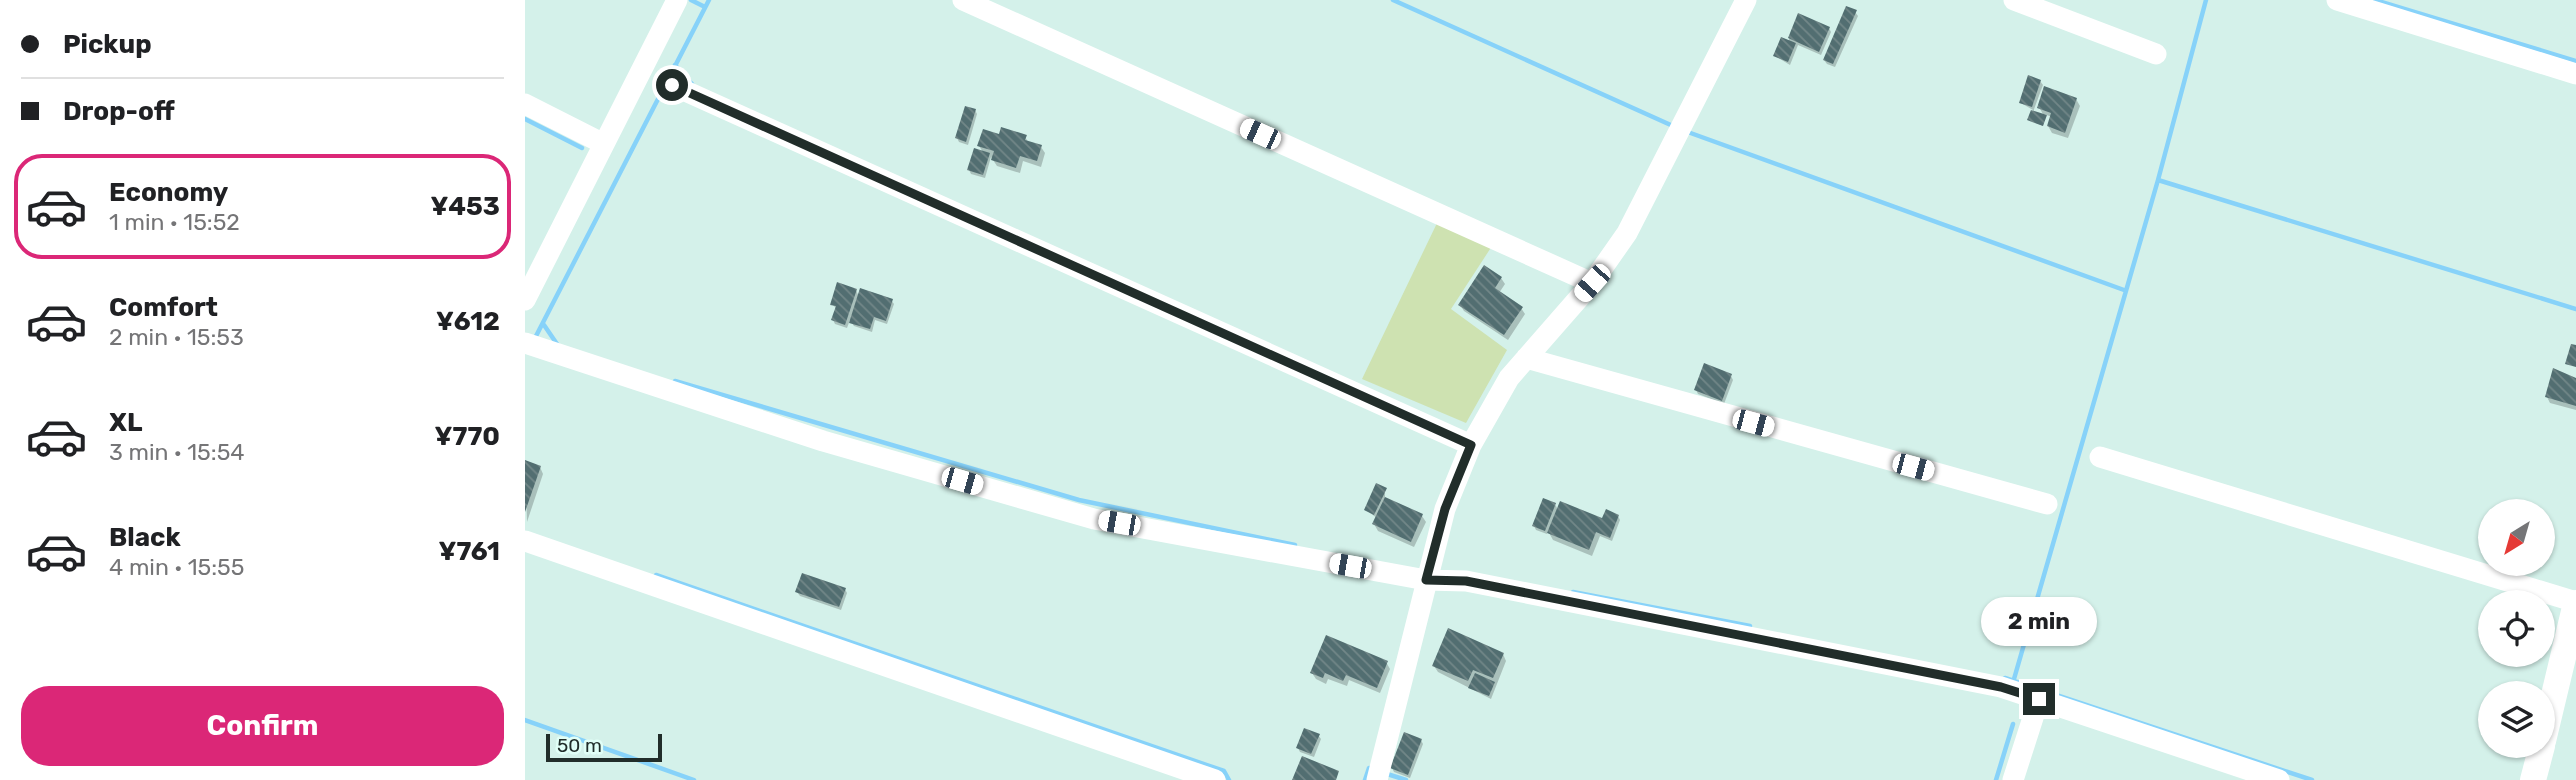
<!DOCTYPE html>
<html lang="en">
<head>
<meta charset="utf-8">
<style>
  :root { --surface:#fff; --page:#f2f2f2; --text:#202124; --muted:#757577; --line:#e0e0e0; --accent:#db2777 }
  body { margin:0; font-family:Rubik,sans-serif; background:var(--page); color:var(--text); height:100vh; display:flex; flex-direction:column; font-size:26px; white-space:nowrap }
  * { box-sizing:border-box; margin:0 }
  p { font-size:23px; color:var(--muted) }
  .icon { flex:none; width:38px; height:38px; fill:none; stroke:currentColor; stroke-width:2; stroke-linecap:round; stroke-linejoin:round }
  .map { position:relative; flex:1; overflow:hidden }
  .sheet { display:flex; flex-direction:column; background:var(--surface); width:525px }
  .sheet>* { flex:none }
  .hud { display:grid; align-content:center; height:154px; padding:0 21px; background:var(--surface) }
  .needle { width:46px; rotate:217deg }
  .controls { position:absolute; left:1953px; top:499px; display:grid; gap:14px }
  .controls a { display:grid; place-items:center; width:77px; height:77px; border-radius:50%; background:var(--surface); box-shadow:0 2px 5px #0004; font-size:35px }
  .scale { position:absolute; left:21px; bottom:18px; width:116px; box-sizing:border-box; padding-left:7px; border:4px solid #212d2a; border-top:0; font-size:19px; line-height:24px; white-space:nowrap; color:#212d2a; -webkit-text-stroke:5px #e1fff7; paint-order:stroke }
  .end { position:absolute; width:32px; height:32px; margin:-16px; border:9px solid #212d2a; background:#fff; box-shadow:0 0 0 4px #fff }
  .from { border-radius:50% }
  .bubble { position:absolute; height:49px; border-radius:24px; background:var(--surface); box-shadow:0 2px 5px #0004; font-size:23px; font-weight:700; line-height:49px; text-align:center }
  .car { position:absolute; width:21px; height:42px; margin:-21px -10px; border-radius:9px; box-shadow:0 0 5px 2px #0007; background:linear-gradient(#fff 24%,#345 0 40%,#fff 0 76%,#345 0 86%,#fff 0) }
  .hud b { display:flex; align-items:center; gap:24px; height:66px; font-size:26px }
  .hud b+b { border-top:2px solid var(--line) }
  .hud i { width:18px; height:18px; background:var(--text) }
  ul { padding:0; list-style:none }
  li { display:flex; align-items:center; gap:21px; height:105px; margin:0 14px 10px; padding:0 7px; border:4px solid transparent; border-radius:28px }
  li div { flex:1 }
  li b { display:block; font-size:26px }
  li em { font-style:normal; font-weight:700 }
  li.current { border-color:var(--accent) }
  li>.icon { width:63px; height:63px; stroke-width:1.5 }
  .button { display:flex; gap:14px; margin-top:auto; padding:14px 21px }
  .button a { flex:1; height:80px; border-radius:28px; background:var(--accent); color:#fff; font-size:28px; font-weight:700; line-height:80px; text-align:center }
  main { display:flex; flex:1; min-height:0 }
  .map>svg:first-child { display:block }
  .grass { fill:#cee2b1 }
  .shadow { fill:#0003 }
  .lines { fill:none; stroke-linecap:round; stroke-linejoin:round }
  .stream { stroke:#87d2f9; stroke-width:4.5 }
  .building { fill:url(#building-back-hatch) }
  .minor { stroke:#fff; stroke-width:21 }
  .major { stroke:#fff; stroke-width:26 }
  .route { stroke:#212d2a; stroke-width:9 }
</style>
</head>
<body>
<main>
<section class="sheet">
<div class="hud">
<b><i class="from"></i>Pickup</b>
<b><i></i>Drop-off</b>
</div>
<ul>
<li class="current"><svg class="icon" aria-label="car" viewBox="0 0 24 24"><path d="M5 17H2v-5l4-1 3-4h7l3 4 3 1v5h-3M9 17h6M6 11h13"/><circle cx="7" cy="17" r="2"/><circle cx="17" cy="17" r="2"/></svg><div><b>Economy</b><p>1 min · 15:52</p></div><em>¥453</em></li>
<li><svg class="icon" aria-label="car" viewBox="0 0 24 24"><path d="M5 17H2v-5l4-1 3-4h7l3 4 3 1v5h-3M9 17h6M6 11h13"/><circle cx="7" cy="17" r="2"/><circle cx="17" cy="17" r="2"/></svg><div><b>Comfort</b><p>2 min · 15:53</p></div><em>¥612</em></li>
<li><svg class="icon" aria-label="car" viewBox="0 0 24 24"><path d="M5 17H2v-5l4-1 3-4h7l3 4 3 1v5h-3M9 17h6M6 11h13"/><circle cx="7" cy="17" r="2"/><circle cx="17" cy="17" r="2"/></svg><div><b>XL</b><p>3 min · 15:54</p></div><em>¥770</em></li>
<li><svg class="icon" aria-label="car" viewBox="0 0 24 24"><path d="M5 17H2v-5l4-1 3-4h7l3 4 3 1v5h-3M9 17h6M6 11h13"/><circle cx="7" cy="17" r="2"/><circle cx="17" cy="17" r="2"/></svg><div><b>Black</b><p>4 min · 15:55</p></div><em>¥761</em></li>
</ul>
<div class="button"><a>Confirm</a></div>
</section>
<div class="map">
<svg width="2051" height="780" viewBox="0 0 2051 780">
  <defs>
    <pattern id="building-back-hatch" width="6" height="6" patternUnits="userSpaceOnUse" patternTransform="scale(1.75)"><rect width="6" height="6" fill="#526e71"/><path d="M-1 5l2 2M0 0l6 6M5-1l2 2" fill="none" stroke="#728788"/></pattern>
  </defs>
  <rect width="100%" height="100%" fill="#d4f1ea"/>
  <path class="grass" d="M913 221 967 246 926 309 982 350 941 423 837 379Z"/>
  <path class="shadow" d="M1330 12 1333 16 1310 67 1302 64 1299 60Z
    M1274 15 1304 28 1306 32 1296 55 1273 45 1265 65 1250 56 1263 42Z
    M1515 81 1518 85 1508 112 1519 116 1514 107 1551 99 1555 106 1543 138 1527 133 1523 126 1527 117 1519 114 1518 126 1504 120 1508 110 1496 103Z
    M450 110 452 114 443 145 434 142 432 138Z
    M475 136 500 137 504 143 516 147 520 153 516 167 498 161 495 173 472 166 466 157 460 178 446 174 444 170 458 152 454 146Z
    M976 278 980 284 974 293 996 308 1000 314 983 340 939 311 935 305Z
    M331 290 334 297 366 300 369 304 362 324 350 320 347 332 329 326 325 320 322 328 310 324 308 320 312 309 307 304Z
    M2029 370 2051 380V410L2025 403 2022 397Z
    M1206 376 1208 380 1199 404 1173 394 1171 390Z
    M0 462 15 467 18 474 2 522Z
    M860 489V499L897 516 901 522 889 547 853 531 849 524 852 518 841 510Z
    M1030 504 1033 510 1075 519 1093 516 1095 520 1087 541 1075 536 1067 556 1028 540 1023 531 1022 534 1011 530 1009 526Z
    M320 589 322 593 316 610 275 596 272 592Z
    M978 654 981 661 966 699 913 672 909 666Z
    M861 662 865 669 855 693 824 680 822 686 803 679 801 684 791 679 787 673Z
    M793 735 796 739 789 757 775 752 773 748Z
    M896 740 898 744 885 778 869 772 867 768Z"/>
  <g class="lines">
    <path class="stream" d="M166 0 180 7
      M868 0 1148 126
      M1681 0 1633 180 2051 309
      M1850 0 2051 61
      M150 65 167 84
      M0 119 57 148
      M1160 131 1599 290
      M19 325 34 347
      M10 338 184 0
      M150 381 554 500 770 545
      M131 575 699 771 704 780
      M1048 592 1225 626
      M1480 678 1787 780
      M1489 679 1633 180
      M0 720 169 780
      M859 773 881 780
      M840 780 844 768 847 769
      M1471 780 1488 724"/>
  </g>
  <path class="building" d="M1321 6 1332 10 1308 64 1298 60Z
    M1273 13 1305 27 1294 52 1263 38Z
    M1256 37 1271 43 1263 62 1248 56Z
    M1503 75 1516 80 1507 107 1494 103Z
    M1519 86 1552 98 1540 133 1522 126 1526 113 1512 108Z
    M440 106 451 109 441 142 430 138Z
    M1506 110 1522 115 1518 126 1502 120Z
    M476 127 502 135 500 140 517 145 512 161 495 156 491 168 466 160 469 151 452 146 458 129 474 134Z
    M449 148 465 153 458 175 442 170Z
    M959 265 977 277 970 288 998 307 979 335 933 305Z
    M312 282 332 289 320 325 306 320 311 306 305 305Z
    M335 288 368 299 361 321 349 317 345 329 324 323Z
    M2046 344 2051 345V367L2040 364Z
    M1179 363 1207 374 1197 401 1169 390Z
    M2028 368 2051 378V406L2020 397Z
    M0 460 16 466 0 512Z
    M851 483 862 488 849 515 839 510Z
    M860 497 898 514 886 542 847 524Z
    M1018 498 1031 503 1020 531 1007 526Z
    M1035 501 1077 518 1081 509 1094 515 1085 538 1071 532 1064 550 1022 533Z
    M277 573 321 588 314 607 270 592Z
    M923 628 979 653 968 678 948 670 943 681 907 666Z
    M801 635 863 661 852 688 821 675 818 681 800 673 798 678 785 673Z
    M950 673 970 682 964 696 943 688Z
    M779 728 795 734 786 754 771 748Z
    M879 732 897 739 883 775 865 768Z
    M777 756 814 771 811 780H767Z"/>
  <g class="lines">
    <path class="minor" d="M438 0 1067 283
      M1489 0 1631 54
      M1812 0 2051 74
      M147 85 946 445
      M0 104 79 144
      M0 300 152 0
      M0 343 298 441 569 519 901 580 941 581 1476 687 1754 780
      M1001 358 1522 504
      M1575 457 2051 602
      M0 541 690 780
      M852 780 920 509 946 445 984 378 1067 283 1102 233 1221 0
      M1488 780 1514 699"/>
    <path class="major" d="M2018 741 2051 603
      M2008 780 2017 746"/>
  </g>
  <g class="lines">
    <path class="route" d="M147 85 946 445 920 509 901 580 941 581 1476 687 1514 699"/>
  </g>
</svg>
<div class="controls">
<a><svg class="needle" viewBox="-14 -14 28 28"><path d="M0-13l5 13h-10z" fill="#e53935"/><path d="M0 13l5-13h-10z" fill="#757577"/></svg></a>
<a><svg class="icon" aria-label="locate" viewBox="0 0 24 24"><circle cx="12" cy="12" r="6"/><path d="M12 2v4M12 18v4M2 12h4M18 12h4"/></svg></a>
<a><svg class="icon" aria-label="layers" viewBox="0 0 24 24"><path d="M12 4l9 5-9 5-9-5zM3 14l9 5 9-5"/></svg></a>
</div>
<div class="scale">50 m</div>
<i class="end from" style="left:147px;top:85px"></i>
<i class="end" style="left:1514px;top:699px"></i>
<div class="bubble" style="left:1456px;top:597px;width:116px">2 min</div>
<i class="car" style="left:735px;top:134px;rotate:294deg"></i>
<i class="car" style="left:1067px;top:283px;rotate:222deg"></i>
<i class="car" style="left:1228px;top:423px;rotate:105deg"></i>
<i class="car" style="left:1388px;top:467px;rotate:105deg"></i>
<i class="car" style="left:437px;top:481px;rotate:106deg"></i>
<i class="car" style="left:594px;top:523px;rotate:280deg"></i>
<i class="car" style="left:825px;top:566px;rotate:280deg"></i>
</div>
</main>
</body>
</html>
